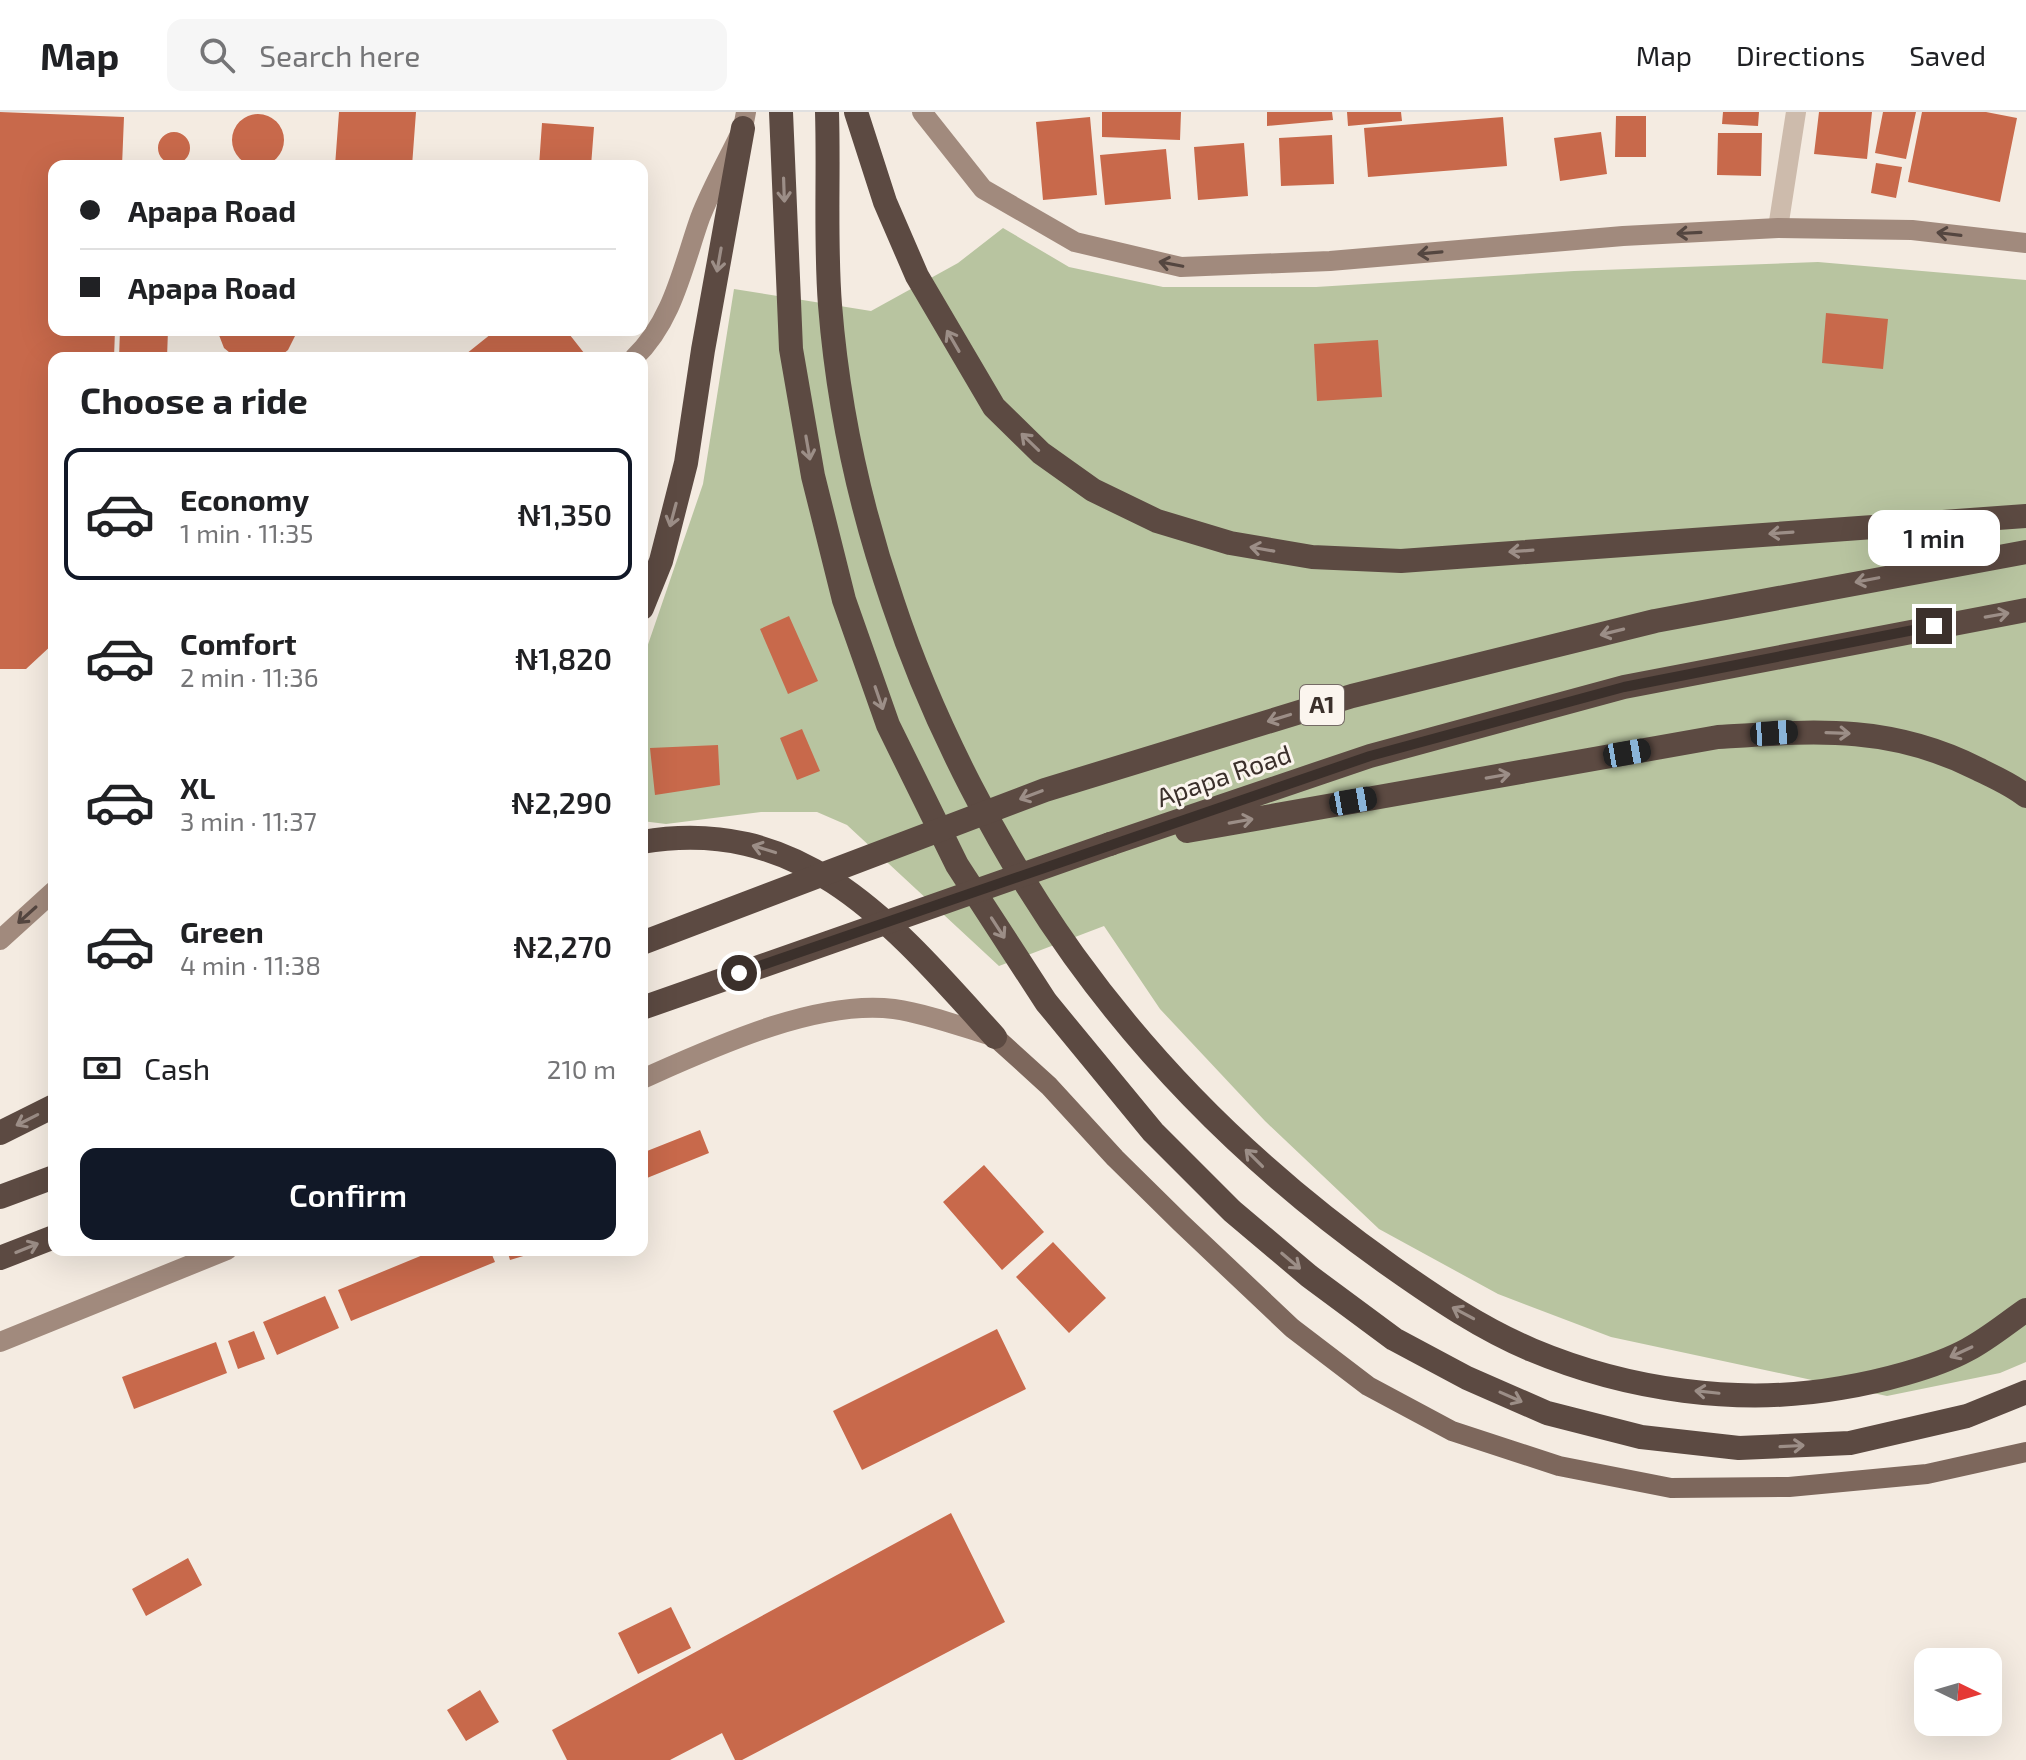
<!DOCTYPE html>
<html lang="en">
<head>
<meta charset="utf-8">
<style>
  :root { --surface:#fff; --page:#f6f6f6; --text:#202124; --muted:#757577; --line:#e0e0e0; --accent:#111827 }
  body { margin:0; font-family:"Exo 2",sans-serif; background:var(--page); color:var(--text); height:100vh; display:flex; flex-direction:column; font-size:30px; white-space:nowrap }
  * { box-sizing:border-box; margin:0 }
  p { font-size:26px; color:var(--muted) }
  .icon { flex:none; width:44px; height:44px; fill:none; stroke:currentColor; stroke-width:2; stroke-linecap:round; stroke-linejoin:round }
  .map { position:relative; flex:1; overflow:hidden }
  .sheet { position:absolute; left:48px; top:240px; width:600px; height:904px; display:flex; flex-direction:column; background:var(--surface); border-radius:16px; box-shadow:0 8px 32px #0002 }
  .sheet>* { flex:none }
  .guide { position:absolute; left:48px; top:48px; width:600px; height:176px; border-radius:16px; box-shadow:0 8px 32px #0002; display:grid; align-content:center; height:176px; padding:0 32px; background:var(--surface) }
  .needle { width:52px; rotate:95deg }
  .tools { position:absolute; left:1914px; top:1536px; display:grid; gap:16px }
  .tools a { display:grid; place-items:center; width:88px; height:88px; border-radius:16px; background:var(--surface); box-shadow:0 8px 32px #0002; font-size:40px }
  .end { position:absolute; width:36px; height:36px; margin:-18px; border:10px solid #3b302b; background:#fff; box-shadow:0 0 0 4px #fff }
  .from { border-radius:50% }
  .bubble { position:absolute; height:56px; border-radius:16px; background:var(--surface); box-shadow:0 8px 32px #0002; font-size:26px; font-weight:600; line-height:56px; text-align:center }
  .car { position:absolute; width:24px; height:48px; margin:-24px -12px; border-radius:10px; box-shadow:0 0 6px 2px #0007; background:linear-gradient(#222 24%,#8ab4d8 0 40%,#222 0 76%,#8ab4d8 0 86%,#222 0) }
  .guide b { display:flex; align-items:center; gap:28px; height:76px; font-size:30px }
  .guide b+b { border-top:2px solid var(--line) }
  .guide i { width:20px; height:20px; background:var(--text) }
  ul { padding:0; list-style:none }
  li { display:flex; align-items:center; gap:24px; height:132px; margin:0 16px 12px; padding:0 16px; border:4px solid transparent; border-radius:16px }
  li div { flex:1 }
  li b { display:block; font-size:30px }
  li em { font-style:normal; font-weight:600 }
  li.current { border-color:var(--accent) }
  li>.icon { width:72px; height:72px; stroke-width:1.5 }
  h2 { padding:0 32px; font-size:36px; line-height:96px }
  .pay { display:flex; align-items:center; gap:20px; height:88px; padding:0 32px; font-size:30px }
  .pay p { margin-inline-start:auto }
  .action { display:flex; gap:16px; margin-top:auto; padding:16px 32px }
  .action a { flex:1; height:92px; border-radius:16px; background:var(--accent); color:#fff; font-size:32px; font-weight:600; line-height:92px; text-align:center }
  header { display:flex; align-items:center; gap:48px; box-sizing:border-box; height:112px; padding:0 40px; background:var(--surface); border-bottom:2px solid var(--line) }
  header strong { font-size:38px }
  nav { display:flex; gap:44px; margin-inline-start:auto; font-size:28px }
  .search { width:560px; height:72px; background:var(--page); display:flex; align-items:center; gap:20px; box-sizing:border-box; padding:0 28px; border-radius:16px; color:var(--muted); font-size:30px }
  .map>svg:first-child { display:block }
  .green { fill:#b8c4a0 }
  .building { fill:#c8694b }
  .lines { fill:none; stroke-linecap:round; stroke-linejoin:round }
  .street { stroke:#cdbbac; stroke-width:20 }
  .secondary { stroke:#a18a7d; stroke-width:20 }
  .primary { stroke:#7d675c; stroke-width:20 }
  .highway { stroke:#5c4a42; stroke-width:24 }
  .highway-bridge { stroke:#5c4a42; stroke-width:24 }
  .oneway { stroke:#9c8e87 }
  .oneway2 { stroke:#544640 }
  .route { stroke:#3b302b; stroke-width:10 }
  .labels { text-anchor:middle; stroke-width:6; stroke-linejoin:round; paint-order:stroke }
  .shield { fill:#fbf5ee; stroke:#756b66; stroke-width:2 }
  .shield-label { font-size:24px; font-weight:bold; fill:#3b302b }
  .street-label { font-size:26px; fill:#3b302b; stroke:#fbf5ee }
</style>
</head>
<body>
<header>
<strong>Map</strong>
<div class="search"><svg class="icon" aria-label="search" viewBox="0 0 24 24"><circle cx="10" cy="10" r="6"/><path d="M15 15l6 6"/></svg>Search here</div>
<nav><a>Map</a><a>Directions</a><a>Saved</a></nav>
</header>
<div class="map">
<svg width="2026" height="1648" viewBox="0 0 2026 1648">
  <rect width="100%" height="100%" fill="#f4ebe1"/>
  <path class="green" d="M1003 116 1069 155 1163 175H1316L1574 159 1818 150 2026 168V1250L2000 1261 1887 1284 1611 1225 1498 1182 1379 1117 1265 1009 1160 897 1104 814 999 854 847 713 817 700H761L666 712 642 709V550L703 372 734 177 871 199 958 151Z"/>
  <path class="building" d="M0 0 124 5 122 54H54V218H115L114 246H54V531L26 557H0Z
    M339 0H416L412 54H335Z
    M1102 0H1181L1180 28 1102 25Z
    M1267 0H1332L1333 8 1267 14Z
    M1347 0H1401L1402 9 1348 14Z
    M1723 0H1759L1758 14 1722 12Z
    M1819 0H1872L1867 47 1814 42Z
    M1883 0H1916L1906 47 1875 41Z
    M1922 0H1986L2017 6 2000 90 1908 70Z
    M232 28a26 26 0 1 1 52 0a26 26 0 1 1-52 0Z
    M1616 4H1646V45H1615Z
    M1090 5 1097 83 1043 88 1036 10Z
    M1503 5 1507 54 1368 65 1364 16Z
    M542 11 594 15 591 54H539Z
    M158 36a16 16 0 1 1 32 0a16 16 0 1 1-32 0Z
    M1601 20 1607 62 1560 69 1554 26Z
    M1718 21H1762L1761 64 1717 63Z
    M1332 23 1334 72 1281 74 1279 26Z
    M1244 31 1248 84 1198 88 1194 35Z
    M1166 37 1171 87 1105 93 1100 43Z
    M1876 51 1902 55 1896 86 1871 81Z
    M1826 201 1888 207 1883 257 1822 251Z
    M120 218H168L167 246H119Z
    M217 218H298L288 238 278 246 235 245 224 236Z
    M496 218H566L588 246H461Z
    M1378 228 1382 285 1317 289 1314 232Z
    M789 504 818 569 788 582 760 517Z
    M802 617 820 659 797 668 780 626Z
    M718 633 720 673 655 683 650 636Z
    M700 1018 709 1041 642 1068V1041Z
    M984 1053 1044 1120 1002 1158 943 1090Z
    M1053 1130 1106 1186 1069 1221 1016 1165Z
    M435 1138H490L495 1150 351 1209 338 1178Z
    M507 1138H540V1139L510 1148Z
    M325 1184 339 1216 277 1243 263 1210Z
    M997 1217 1026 1277 862 1358 833 1299Z
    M254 1219 265 1247 238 1257 228 1229Z
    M216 1230 227 1261 134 1297 122 1265Z
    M951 1401 1005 1510 742 1648H735L722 1621 670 1648H567L552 1618Z
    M188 1446 202 1473 146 1504 132 1477Z
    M671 1495 691 1536 638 1562 618 1521Z
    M480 1578 499 1610 466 1629 447 1598Z"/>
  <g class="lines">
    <path class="street" d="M1778 116 1796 0"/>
    <path class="secondary" d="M922 0 983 77 1075 130 1181 155 1330 149 1623 124 1778 116 1912 118 2026 131
      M634 246C673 209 683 154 700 106 712 75 729 46 743 16L746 0
      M0 828 54 779
      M642 967C712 936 816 887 894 897 928 902 962 915 995 925
      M0 1230 227 1138"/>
    <path class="primary" d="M995 925 1049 974 1115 1046 1181 1111 1292 1216 1368 1274 1452 1319 1559 1354 1671 1376 1789 1375 1927 1362 2026 1340"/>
    <path class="highway" d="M781 0 791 237 813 364 844 488 888 613 957 753 1046 890 1153 1020 1232 1099 1309 1164 1394 1227 1467 1266 1547 1301 1641 1325 1739 1336 1850 1331 1967 1304 2026 1280
      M827 0C829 64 825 130 830 193 838 294 860 395 893 491 933 612 1000 741 1074 844 1161 965 1270 1069 1392 1155 1436 1186 1482 1217 1532 1238 1627 1278 1739 1294 1841 1276 1878 1270 1934 1256 1967 1238 1988 1227 2007 1211 2026 1198
      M856 0 885 90 917 164 994 295 1041 341 1093 378 1157 409 1230 431 1312 445 1401 449 2026 404
      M642 496 661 449 686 351 703 238 743 16
      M1187 719 1718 625C1814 619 1889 612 1978 657 1994 665 2011 672 2026 684
      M642 730C805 702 897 817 995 925
      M1110 732 1370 644 1624 575 2026 498
      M0 1021 54 994
      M0 1085 54 1065
      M0 1146 54 1125"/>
    <path class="highway-bridge" d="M642 831 1045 678 1352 584 1655 509 2026 440
      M642 896 1110 732"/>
  </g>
  <defs><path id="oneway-shaft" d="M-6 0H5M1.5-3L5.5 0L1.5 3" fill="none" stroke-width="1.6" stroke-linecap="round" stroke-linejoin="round" transform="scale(2)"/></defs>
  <g class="oneway">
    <use href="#oneway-shaft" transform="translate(784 78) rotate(88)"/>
    <use href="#oneway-shaft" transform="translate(719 148) rotate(100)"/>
    <use href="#oneway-shaft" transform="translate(953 229) rotate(-120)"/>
    <use href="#oneway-shaft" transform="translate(1030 330) rotate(-136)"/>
    <use href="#oneway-shaft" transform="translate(808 336) rotate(80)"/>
    <use href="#oneway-shaft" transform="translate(673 403) rotate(105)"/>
    <use href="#oneway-shaft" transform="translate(1781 421) rotate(176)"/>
    <use href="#oneway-shaft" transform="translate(1262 437) rotate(-170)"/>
    <use href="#oneway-shaft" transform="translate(1521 439) rotate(176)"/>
    <use href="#oneway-shaft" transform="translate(1867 468) rotate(169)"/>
    <use href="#oneway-shaft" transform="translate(1997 503) rotate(-10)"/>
    <use href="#oneway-shaft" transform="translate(1612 520) rotate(166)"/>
    <use href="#oneway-shaft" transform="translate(879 586) rotate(71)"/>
    <use href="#oneway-shaft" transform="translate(1279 606) rotate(163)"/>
    <use href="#oneway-shaft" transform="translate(1838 621) rotate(2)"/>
    <use href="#oneway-shaft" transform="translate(1498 664) rotate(-10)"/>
    <use href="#oneway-shaft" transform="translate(1031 683) rotate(159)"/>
    <use href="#oneway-shaft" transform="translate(1241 709) rotate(-10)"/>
    <use href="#oneway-shaft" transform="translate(764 737) rotate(-163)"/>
    <use href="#oneway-shaft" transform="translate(998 816) rotate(57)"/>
    <use href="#oneway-shaft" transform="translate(27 1008) rotate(153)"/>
    <use href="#oneway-shaft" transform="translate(1254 1046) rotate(-135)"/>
    <use href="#oneway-shaft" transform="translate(27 1136) rotate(-22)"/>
    <use href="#oneway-shaft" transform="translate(1291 1149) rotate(40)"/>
    <use href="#oneway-shaft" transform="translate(1463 1201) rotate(-152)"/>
    <use href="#oneway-shaft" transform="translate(1961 1240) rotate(155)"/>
    <use href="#oneway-shaft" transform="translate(1707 1280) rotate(-174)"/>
    <use href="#oneway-shaft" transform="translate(1511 1285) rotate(24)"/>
    <use href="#oneway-shaft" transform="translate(1792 1334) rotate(-3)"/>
  </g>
  <g class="oneway2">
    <use href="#oneway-shaft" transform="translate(1689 121) rotate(177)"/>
    <use href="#oneway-shaft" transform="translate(1949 122) rotate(-173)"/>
    <use href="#oneway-shaft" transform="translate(1430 141) rotate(175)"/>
    <use href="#oneway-shaft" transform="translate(1171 152) rotate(-169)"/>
    <use href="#oneway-shaft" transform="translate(27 803) rotate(138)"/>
  </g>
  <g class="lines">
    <path class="route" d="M739 861 1370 644 1624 575 1934 514"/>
  </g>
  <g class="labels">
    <rect class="shield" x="1300" y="573" width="44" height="40" rx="6"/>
    <g class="shield-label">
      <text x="1322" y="601">A1</text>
    </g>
    <g class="street-label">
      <text transform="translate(1224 664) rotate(-19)" y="9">Apapa Road</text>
    </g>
  </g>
</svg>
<div class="tools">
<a><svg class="needle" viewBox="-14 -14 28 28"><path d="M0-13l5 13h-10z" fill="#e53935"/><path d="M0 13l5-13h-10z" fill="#757577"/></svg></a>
</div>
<i class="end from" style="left:739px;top:861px"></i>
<i class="end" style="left:1934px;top:514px"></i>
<div class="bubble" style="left:1868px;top:398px;width:132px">1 min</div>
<i class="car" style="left:1774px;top:621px;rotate:86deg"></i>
<i class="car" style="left:1627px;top:641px;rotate:80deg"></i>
<i class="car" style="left:1353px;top:689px;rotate:80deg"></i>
<div class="guide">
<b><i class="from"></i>Apapa Road</b>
<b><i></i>Apapa Road</b>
</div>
<section class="sheet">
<h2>Choose a ride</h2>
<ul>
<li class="current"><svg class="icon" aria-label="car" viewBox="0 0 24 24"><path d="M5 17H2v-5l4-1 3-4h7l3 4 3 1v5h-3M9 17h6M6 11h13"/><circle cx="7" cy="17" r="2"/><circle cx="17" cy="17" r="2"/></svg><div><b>Economy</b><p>1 min · 11:35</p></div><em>₦1,350</em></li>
<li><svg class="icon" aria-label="car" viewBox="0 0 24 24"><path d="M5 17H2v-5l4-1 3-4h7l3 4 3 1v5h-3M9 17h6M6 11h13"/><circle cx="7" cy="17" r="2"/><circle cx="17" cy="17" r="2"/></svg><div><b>Comfort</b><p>2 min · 11:36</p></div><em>₦1,820</em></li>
<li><svg class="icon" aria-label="car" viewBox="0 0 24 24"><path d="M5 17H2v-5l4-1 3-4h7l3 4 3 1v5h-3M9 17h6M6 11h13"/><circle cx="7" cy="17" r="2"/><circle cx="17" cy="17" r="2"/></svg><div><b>XL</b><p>3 min · 11:37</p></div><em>₦2,290</em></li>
<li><svg class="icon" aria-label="car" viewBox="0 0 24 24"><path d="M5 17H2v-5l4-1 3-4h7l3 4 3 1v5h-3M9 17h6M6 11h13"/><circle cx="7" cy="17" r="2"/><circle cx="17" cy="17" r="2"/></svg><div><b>Green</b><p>4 min · 11:38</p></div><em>₦2,270</em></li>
</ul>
<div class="pay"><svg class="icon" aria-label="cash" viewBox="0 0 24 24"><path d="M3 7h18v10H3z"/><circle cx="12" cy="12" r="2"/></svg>Cash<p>210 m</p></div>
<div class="action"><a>Confirm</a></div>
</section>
</div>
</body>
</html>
